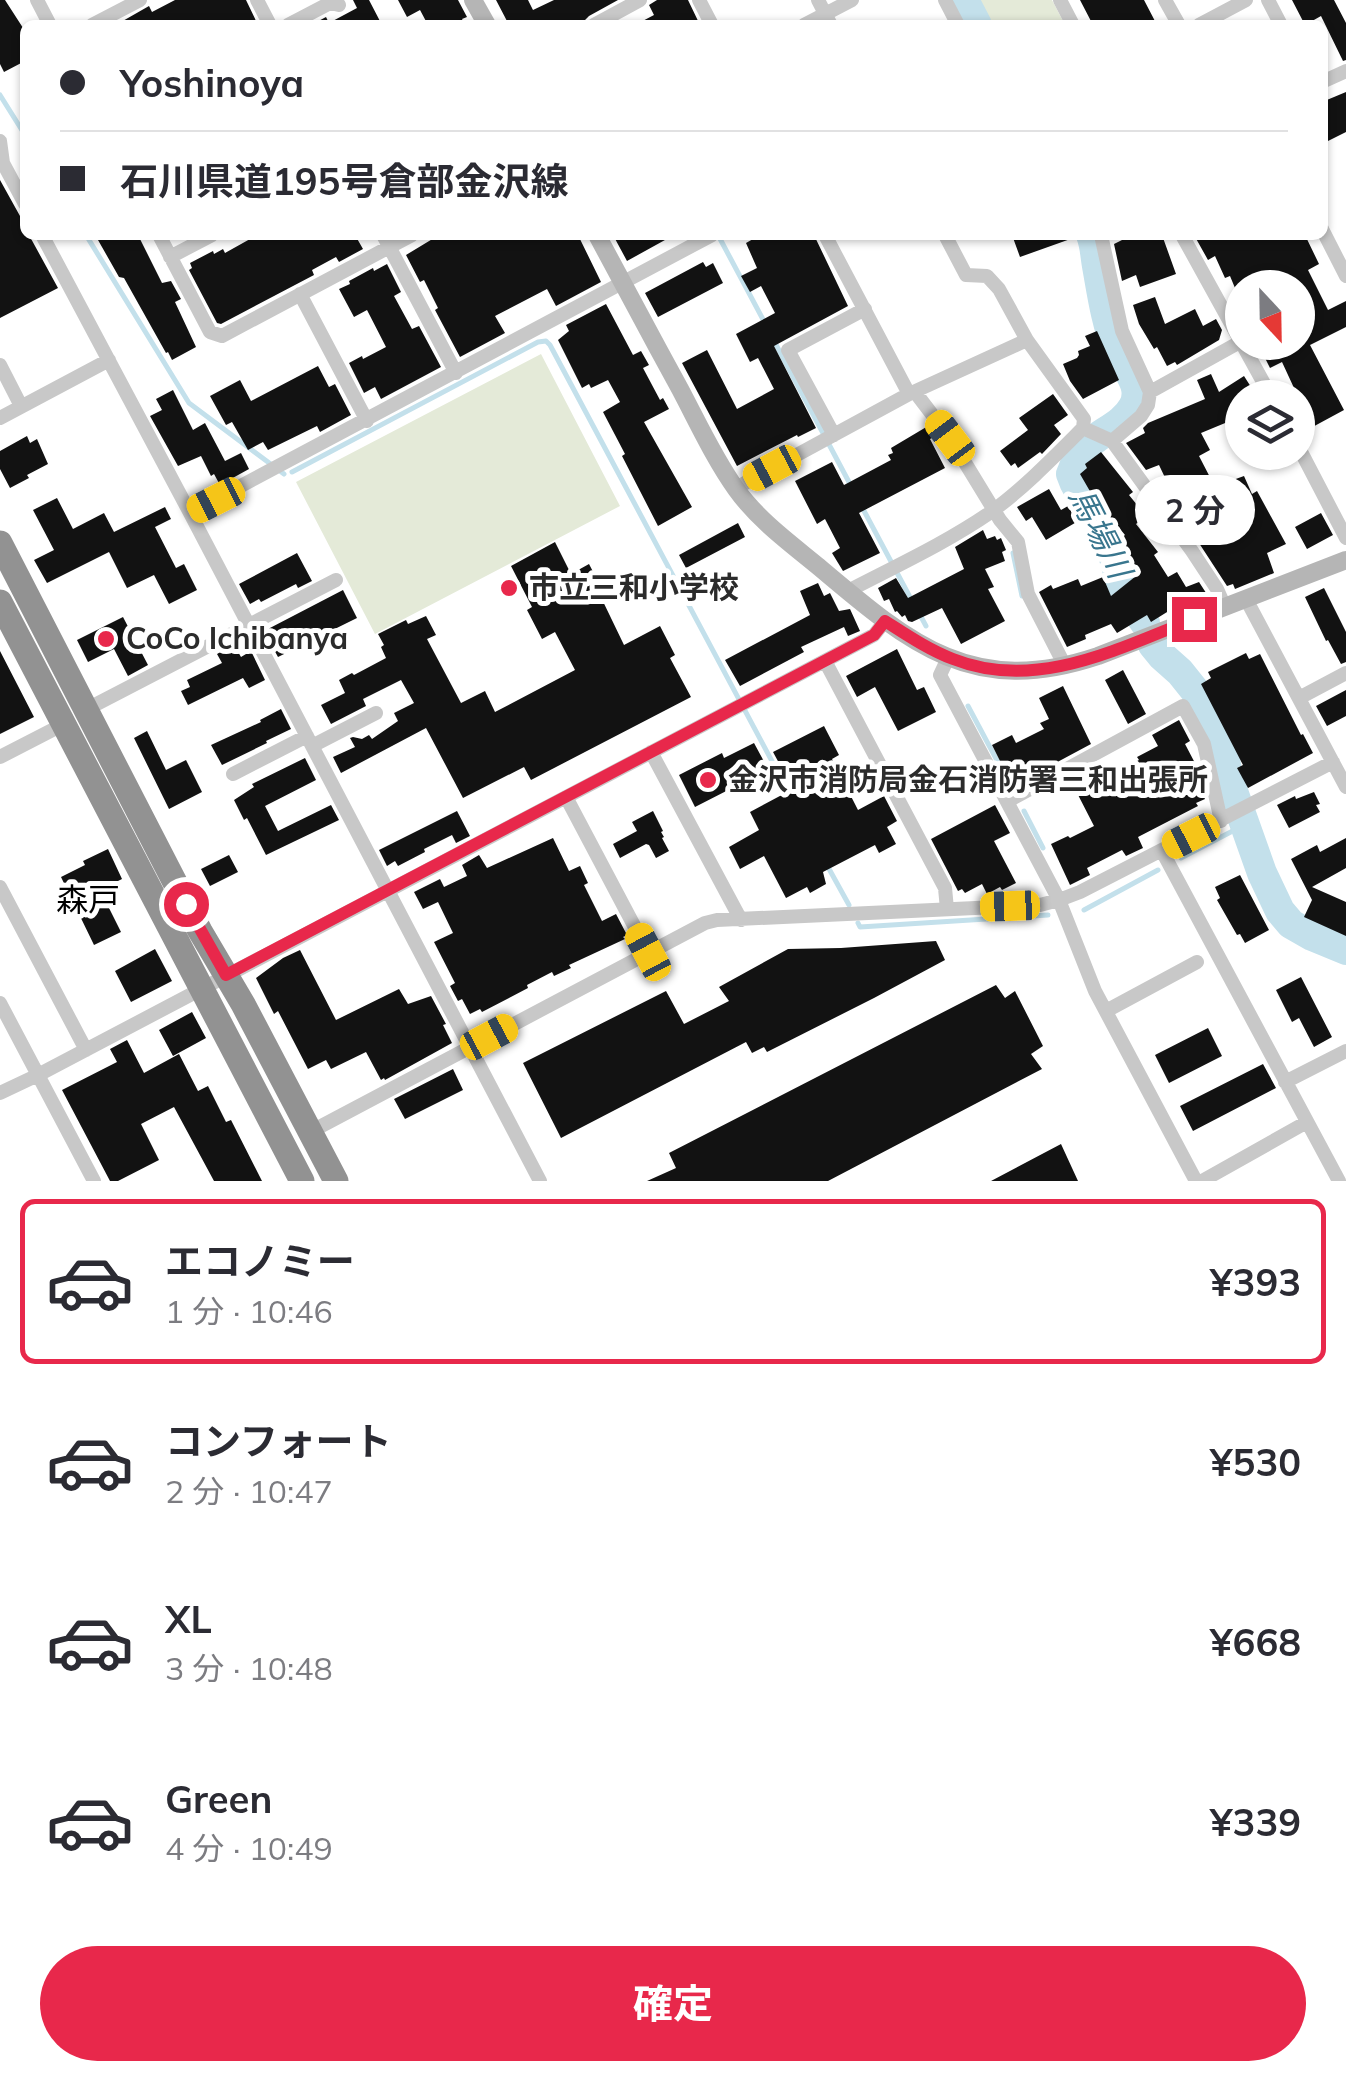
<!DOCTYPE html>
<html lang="ja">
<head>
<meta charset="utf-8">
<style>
  :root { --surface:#fff; --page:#f7f7f7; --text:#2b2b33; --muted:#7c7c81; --line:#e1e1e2; --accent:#e8284b }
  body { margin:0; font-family:Mulish,"Noto Sans JP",sans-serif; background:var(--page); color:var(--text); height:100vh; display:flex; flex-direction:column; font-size:38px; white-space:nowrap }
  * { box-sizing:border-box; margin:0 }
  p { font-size:32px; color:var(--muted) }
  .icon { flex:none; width:55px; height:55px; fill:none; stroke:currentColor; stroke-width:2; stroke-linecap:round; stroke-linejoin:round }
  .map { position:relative; height:1181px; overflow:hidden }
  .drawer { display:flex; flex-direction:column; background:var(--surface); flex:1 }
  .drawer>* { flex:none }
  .guide { position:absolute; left:20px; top:20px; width:1308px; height:220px; border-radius:15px; box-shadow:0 2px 8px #0004; display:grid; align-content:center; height:220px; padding:0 40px; background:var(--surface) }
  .needle { width:65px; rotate:158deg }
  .tools { position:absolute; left:1225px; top:270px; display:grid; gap:20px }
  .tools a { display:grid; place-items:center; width:90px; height:90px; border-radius:50%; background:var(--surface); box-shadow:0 2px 8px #0004; font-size:50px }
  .end { position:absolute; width:45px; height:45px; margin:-22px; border:12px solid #e8284b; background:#fff; box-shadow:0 0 0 5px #fff }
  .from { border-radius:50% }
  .bubble { position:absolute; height:70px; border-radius:35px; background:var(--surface); box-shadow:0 2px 8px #0004; font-size:32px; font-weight:700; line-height:70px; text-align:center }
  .car { position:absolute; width:30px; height:60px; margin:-30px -15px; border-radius:12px; box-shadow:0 0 8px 2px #0007; background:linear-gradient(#f5c518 24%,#345 0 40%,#f5c518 0 76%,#345 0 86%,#f5c518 0) }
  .guide b { display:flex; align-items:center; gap:35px; height:95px; font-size:38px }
  .guide b+b { border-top:2px solid var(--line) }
  .guide i { width:25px; height:25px; background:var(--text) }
  ul { padding:18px 0 0; list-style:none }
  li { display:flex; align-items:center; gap:30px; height:165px; margin:0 20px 15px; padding:0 20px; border:5px solid transparent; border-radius:15px }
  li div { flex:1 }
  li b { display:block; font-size:38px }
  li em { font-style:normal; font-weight:700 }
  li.current { border-color:var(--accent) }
  li>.icon { width:90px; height:90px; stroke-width:1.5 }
  .primary-button { display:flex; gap:20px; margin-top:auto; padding:20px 40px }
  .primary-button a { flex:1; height:115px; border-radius:60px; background:var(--accent); color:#fff; font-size:40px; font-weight:700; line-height:115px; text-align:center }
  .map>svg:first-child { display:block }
  .green { fill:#e4ead8 }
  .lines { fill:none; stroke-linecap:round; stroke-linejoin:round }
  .stream { stroke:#c3e0eb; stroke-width:5 }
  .river { stroke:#c3e0eb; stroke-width:30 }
  .building { fill:#121212 }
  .street { stroke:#c8c8c8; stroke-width:14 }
  .secondary { stroke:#b5b5b5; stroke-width:18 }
  .highway { stroke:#929292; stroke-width:25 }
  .route { stroke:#e8284b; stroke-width:12 }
  .poi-dot { fill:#e8284b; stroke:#fff; stroke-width:4 }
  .labels { text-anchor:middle; stroke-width:10; stroke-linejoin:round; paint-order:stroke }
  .poi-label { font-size:30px; font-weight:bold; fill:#2b2b2b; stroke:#fff; text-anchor:start }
  .water-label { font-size:32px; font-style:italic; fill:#39768e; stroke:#fff }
  .neighbourhood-label { font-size:32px; fill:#000; stroke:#fff }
</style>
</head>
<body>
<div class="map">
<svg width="1346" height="1181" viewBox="0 0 1346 1181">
  <rect width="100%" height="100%" fill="#fff"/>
  <path class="green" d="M973 0H1052L1065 25H986Z
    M541 354 620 506 375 634 296 482Z"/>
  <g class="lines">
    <path class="stream" d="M0 95 25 135
      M86 235 189 403 284 474
      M718 235 766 325
      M773 339 850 484
      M292 472 538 342 546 341 550 345 790 795
      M862 507 911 599
      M1013 553 1022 596
      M919 613 926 626
      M968 706 1009 783
      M1024 811 1043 848
      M1181 858 1246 824
      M828 867 849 905
      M1084 910 1158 870
      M858 923 860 927 1048 915"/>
    <path class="river" d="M964 0 977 25
      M1091 235C1095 245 1095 255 1097 266 1102 294 1106 323 1117 350 1124 368 1145 386 1133 407 1122 427 1094 434 1080 453 1076 459 1074 468 1071 474 1077 493 1090 505 1100 521 1111 540 1114 561 1121 582 1126 597 1136 610 1145 623
      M1153 645 1162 656 1180 672 1196 692 1211 719 1222 745 1229 780 1262 873 1280 911 1291 924 1312 936 1346 950"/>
  </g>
  <path class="building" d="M0 0H5L25 31V61L4 72 0 64Z
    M175 0H246L258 25H123L121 22 149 6 152 12Z
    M353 0H369L382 25H311L326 17 329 23 357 8Z
    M398 0H458L467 17 462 19 465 25H428L420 10 407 17Z
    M496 0H528L533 10 554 0H618L589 16 580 25H505L508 23Z
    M657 0H688L700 25H635L654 15 649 5Z
    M1080 0H1144L1157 25H1093Z
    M1292 0H1334L1346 23V60L1343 61 1321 16 1305 25Z
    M1346 92V132L1322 144V102Z
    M0 180 25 225V235H29L58 288 0 318Z
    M107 235H138L162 283 171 281 181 299 175 302 196 347 172 360 168 352 166 353 124 278 119 277 98 240Z
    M248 235H355L363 249 339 262 336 257 312 270 314 275 221 324 217 323 189 270 192 268 190 263 213 251 214 254 223 249 225 253 250 239Z
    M439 235H578L601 282 556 306 547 289 495 316 505 333 460 357 435 310 438 308 424 280 420 282 406 255Z
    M613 235H674L627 261Z
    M751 235H814L848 306 774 346 816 428 798 437 797 435 737 466 682 363 707 350 737 409 774 389 758 358 750 362 736 334 775 313 761 286 750 292 741 276 757 268 746 243 753 239Z
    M1012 235H1076V237L1020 257Z
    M1132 235H1162L1176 274 1140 287 1136 275 1122 281 1114 244Z
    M1194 235H1305L1319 264 1308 270 1328 310 1346 301V327L1310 345 1344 410 1307 430 1303 422 1298 425V398H1282V394L1294 388 1282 362 1270 368 1257 342H1298V320L1299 323 1305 320 1298 305V288H1235L1230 276 1225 278 1215 256 1208 260Z
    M703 262 706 267 713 263 723 283 658 317 645 293Z
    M387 264 401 292 394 296 412 329 419 326 441 367 381 399 375 387 364 393 349 363 362 356 363 359 386 347 367 310 354 317 339 289 350 284 349 281 373 268 374 271Z
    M1155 297 1165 324 1195 309 1203 326 1216 319 1222 330 1219 340 1177 365 1175 362 1167 366 1157 347 1154 349 1139 324 1133 305Z
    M606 304 633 355 641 351 649 365 643 368 660 400 663 398 669 409 644 422 692 507 658 526 622 456 625 454 603 412 620 402 608 380 591 388 589 384 582 388 558 340 569 331 566 325Z
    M1097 331 1119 380 1083 399 1070 381 1063 364 1077 358 1079 355 1078 351 1090 346 1085 336Z
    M318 366 329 387 335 384 351 415 320 432 317 426 268 450 263 442 248 450 232 422 226 425 210 396 240 380 251 401Z
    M1211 374 1219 392 1244 376 1258 398H1242V446L1230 421 1201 433 1210 450 1199 456 1214 485 1221 482 1222 484 1244 476 1252 494 1257 491 1286 544 1267 553 1274 573 1235 589 1233 584 1227 586 1197 540 1200 538 1192 522 1210 513 1190 476 1169 486 1159 465 1146 470 1126 443 1145 433 1143 428 1148 423 1205 399 1197 380Z
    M173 390 193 430 205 423 225 461 241 453 249 469 220 485 214 474 211 476 201 456 178 466 150 416 162 410 156 399Z
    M1053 394 1068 415 1054 425 1061 434 1042 454 1040 452 1018 468 1015 463 1011 466 1000 451 1028 430 1019 418Z
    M928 426 934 437 930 439 945 468 859 513 880 553 843 571 832 553 840 548 825 519 817 524 795 481 832 462 844 485 891 460 888 455 893 453 891 448Z
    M27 436 30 443 37 439 48 464 27 475 29 478 10 488 0 469V451Z
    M1101 452 1133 492 1129 495 1146 516 1136 524 1158 552 1154 555 1168 577 1177 572 1186 587 1199 582 1210 599 1182 610 1180 604 1151 622 1147 615 1117 633 1111 624 1085 635 1086 639 1067 647 1039 592 1051 585 1053 589 1078 579 1081 586 1103 577 1111 596 1141 572 1116 542 1125 535 1102 507 1046 540 1032 517 1026 521 1017 507 1049 489 1061 510 1091 493 1080 474 1087 468 1085 464Z
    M57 498 73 529 104 513 114 532 165 507 171 519 155 527 176 568 184 564 197 590 169 604 154 575 127 588 109 552 47 583 34 560 54 550 33 510Z
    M1321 513 1333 535 1307 549 1295 527Z
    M738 523 745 537 686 568 679 555Z
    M983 530 987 539 995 536 997 540 1001 538 1006 550 1002 552 1005 561 985 569 994 587 988 589 1005 621 961 644 942 608 912 622 908 621 905 615 902 617 897 611 895 612 889 599 884 601 878 588 896 578 908 598 964 569 955 547Z
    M555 542 571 574 589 564 601 587 597 589 624 645 660 626 675 655 670 658 691 697 531 780 524 767 463 798 426 728 341 773 333 757 355 747 350 738 353 737 362 739 369 735 372 739 398 721 394 713 414 703 401 680 363 699 366 706 331 724 321 705 345 693 339 680 352 673 354 675 386 658 381 647 384 645 378 634 406 620 408 624 426 616 436 635 427 639 461 703 485 691 495 712 575 670 555 632 542 639 527 610 532 607 511 566Z
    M297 553 312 581 298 588 296 584 261 602 259 599 250 604 239 584Z
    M818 583 824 596 830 593 839 611 850 609 860 631 848 636 844 627 801 647 804 652 740 686 725 660 810 615 800 591Z
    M1324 588 1346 632V662L1341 664 1328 640 1326 641 1305 597Z
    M343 590 357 618 278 657 272 646 276 644 268 629Z
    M123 617 148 665 128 676 114 649 88 662 77 640Z
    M231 646 234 651 237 650 241 657 251 651 265 680 249 688 243 678 188 705 181 691 190 687 187 680 222 663 217 654Z
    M897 649 917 690 924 687 936 712 898 731 875 687 857 697 846 676Z
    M0 651 34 717 0 734Z
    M1246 653 1249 659 1260 654 1301 735 1303 734 1313 753 1248 788 1237 768 1243 765 1201 684 1211 678 1208 672Z
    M1123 670 1146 714 1128 724 1105 680Z
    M1063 686 1091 744 1022 781 1017 772 1008 777 992 745 1012 735 1016 743 1044 729 1040 723 1049 719 1039 698Z
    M1346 690V716L1327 726 1316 706Z
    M281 709 291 729 266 741 267 743 222 765 211 745 261 722 260 720Z
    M1179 720 1190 741 1185 744 1196 765 1192 766 1202 786 1199 787 1205 799 1196 803 1198 806 1138 837 1143 848 1126 856 1122 850 1087 868 1090 875 1070 885 1051 844 1068 836 1070 838 1094 826 1075 789 1104 775 1105 778 1139 760 1137 757 1158 746 1152 735Z
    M824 726 839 755 832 759 858 810 884 796 897 821 887 827 896 844 879 853 875 845 823 872 826 884 810 893 807 887 786 898 764 856 740 869 729 847 759 830 750 812 793 789 773 752Z
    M147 731 166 770 186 760 202 792 169 809 134 738Z
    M754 743 767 767 737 782 738 785 695 807 679 775 722 753 724 758Z
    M305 758 316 780 265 806 278 831 331 805 339 820 266 855 247 818 244 820 234 800 254 787 252 784Z
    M1314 792 1320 804 1316 805 1320 812 1289 828 1277 805 1295 796 1296 799Z
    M995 805 1010 833 994 841 1016 883 1002 890 1000 887 987 894 982 884 965 893 962 889 958 891 931 839Z
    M457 811 470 836 456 843 452 835 424 849 425 852 398 866 395 861 387 866 379 850Z
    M653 811 663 831 661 832 664 837 662 838 669 851 656 858 649 845 646 844 620 858 613 844 637 831 632 822Z
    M553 838 569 871 580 866 588 883 584 885 602 921 616 914 627 935 623 937 625 939 569 965 571 968 554 976 552 972 527 985 528 988 482 1012 480 1009 470 1014 462 999 458 1001 450 986 455 983 434 942 453 933 438 902 423 909 414 892 440 879 444 887 467 876 462 865 479 855 487 868Z
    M1346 838V868L1312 887 1346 902V936L1304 917 1312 900 1291 859 1317 845 1320 852Z
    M108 849 122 879 100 890 121 932 94 945 61 877 85 865 83 861Z
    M229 855 238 872 210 886 201 869Z
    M1240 875 1269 930 1245 943 1240 934 1237 935 1217 900 1220 898 1215 887Z
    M936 941 945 960 874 998 767 1052 764 1047 752 1053 746 1042 561 1138 523 1063 666 991 684 1024 729 1001 719 987 788 949 841 948Z
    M155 949 172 981 131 1002 115 971Z
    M300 950 336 1020 399 989 408 1004 431 996 446 1024 443 1025 452 1043 385 1080 384 1078 381 1080 366 1052 331 1069 326 1060 308 1069 278 1011 274 1014 256 978 283 958Z
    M1301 977 1332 1037 1314 1047 1299 1018 1292 1022 1276 990Z
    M996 985 1005 998 1015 991 1043 1046 1031 1054 1042 1069 828 1181H647L676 1168 669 1153Z
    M192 1012 206 1038 173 1056 159 1030Z
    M1208 1028 1222 1056 1169 1083 1155 1055Z
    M127 1040 144 1073 179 1054 198 1091 208 1086 226 1122 231 1120 262 1181H214L174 1107 141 1124 159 1160 118 1181H110L62 1090 117 1062 110 1049Z
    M1263 1064 1276 1088 1193 1131 1180 1106Z
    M453 1069 463 1090 405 1119 394 1099Z
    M1061 1144 1078 1181H991Z"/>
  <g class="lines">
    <path class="street" d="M37 0 50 25
      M257 0 270 25
      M699 0 712 25
      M818 0 831 25
      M945 0 958 25
      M1060 0 1073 25
      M1165 0 1179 25
      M1268 0 1281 25
      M92 25 140 0
      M288 25 330 3 339 5
      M594 25 640 0
      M804 25 852 0
      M1199 25 1246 0
      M1322 82 1346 71
      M0 141 3 163 25 204
      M1322 229 1346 276
      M42 235 190 513 540 1181
      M159 235 210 332 222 336 412 235
      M383 235 456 373
      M825 235 909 394
      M945 235 966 275 987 276 999 289 1027 340 1084 419 1083 428 1112 441 1192 551 1217 589 1225 607
      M1101 235 1122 331 1150 392 1148 405 1141 416 1112 441
      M1182 235 1272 398
      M170 257 212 235
      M300 294 367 421
      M0 365 21 406
      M915 392 950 438 1000 520 1018 542 1028 594 1065 666
      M1150 392 1240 342
      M0 418 109 360
      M834 435 788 350 865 309
      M1298 446 1346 538
      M736 488 909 394 1027 340
      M190 513 712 235
      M848 591C896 566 946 543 991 512 1024 488 1054 457 1083 428
      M1246 599 1346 787
      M948 658 940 675 1059 900 1095 991 1196 1181
      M825 661 945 888 947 909
      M1299 698 1346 673
      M87 709 336 580
      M312 746 376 713
      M651 752 741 920
      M0 757 64 724
      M233 774 307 736
      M566 797 648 952
      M1008 801 1183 706 1204 744 1221 821
      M1162 851 1339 1181
      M0 887 86 1050
      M0 1003 38 1075 874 635 885 621
      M1106 1011 1197 962
      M1285 1082 1346 1051
      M0 1093 38 1075 94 1181
      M310 1132 705 923 717 920 1040 905 1059 900 1080 892 1333 762
      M1202 1181 1307 1122"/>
    <path class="secondary" d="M473 0 487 25
      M597 235C625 287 652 338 680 389 698 423 714 458 736 489 758 520 790 543 819 567 910 644 973 698 1098 656L1346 560"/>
    <path class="highway" d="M0 543 200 931 243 1004 336 1181
      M0 602 302 1181"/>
  </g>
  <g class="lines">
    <path class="route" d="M186 904 226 975 874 635 885 621C907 635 929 650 953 659 1036 692 1117 649 1194 619"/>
  </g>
  <g class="poi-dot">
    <circle cx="509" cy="588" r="10"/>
    <circle cx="106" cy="639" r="10"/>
    <circle cx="708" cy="780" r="10"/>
  </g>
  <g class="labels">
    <g class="poi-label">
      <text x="529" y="598">市立三和小学校</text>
      <text x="126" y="649">CoCo Ichibanya</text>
      <text x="728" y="790">金沢市消防局金石消防署三和出張所</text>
    </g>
    <g class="water-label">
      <text transform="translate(1100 533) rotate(63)" y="11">馬場川</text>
    </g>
    <g class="neighbourhood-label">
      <text x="88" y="911">森戸</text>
    </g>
  </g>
</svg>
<div class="tools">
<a><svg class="needle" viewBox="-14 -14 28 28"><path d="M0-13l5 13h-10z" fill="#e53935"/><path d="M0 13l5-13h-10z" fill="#7c7c81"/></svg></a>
<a><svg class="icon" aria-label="layers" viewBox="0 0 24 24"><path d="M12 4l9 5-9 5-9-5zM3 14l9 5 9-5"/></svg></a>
</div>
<i class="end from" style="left:186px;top:904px"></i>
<i class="end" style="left:1194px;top:619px"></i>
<div class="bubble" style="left:1135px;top:475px;width:120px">2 分</div>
<i class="car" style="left:950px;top:438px;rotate:323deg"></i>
<i class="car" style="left:772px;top:468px;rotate:242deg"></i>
<i class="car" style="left:216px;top:500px;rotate:243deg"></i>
<i class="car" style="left:1191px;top:836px;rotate:243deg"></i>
<i class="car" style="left:1010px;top:906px;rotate:268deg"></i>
<i class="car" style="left:648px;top:952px;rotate:332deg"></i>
<i class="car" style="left:489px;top:1037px;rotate:62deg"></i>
<div class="guide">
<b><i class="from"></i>Yoshinoya</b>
<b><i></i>石川県道195号倉部金沢線</b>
</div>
</div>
<section class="drawer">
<ul>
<li class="current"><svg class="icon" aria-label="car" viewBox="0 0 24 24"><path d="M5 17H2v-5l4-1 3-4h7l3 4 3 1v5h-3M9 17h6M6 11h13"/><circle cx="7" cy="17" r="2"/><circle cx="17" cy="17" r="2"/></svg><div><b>エコノミー</b><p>1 分 · 10:46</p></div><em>¥393</em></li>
<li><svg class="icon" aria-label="car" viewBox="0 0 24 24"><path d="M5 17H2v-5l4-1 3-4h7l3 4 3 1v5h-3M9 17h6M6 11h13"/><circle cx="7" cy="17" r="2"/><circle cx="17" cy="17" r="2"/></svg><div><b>コンフォート</b><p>2 分 · 10:47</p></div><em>¥530</em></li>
<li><svg class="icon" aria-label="car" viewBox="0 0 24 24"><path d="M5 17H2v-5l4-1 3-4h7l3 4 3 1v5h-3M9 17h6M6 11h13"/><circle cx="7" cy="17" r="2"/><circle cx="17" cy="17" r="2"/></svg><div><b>XL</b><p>3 分 · 10:48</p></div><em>¥668</em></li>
<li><svg class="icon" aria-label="car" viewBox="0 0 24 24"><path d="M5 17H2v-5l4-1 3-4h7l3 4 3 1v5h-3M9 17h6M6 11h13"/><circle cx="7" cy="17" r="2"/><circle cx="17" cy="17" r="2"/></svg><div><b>Green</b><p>4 分 · 10:49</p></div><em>¥339</em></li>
</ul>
<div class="primary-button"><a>確定</a></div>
</section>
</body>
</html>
